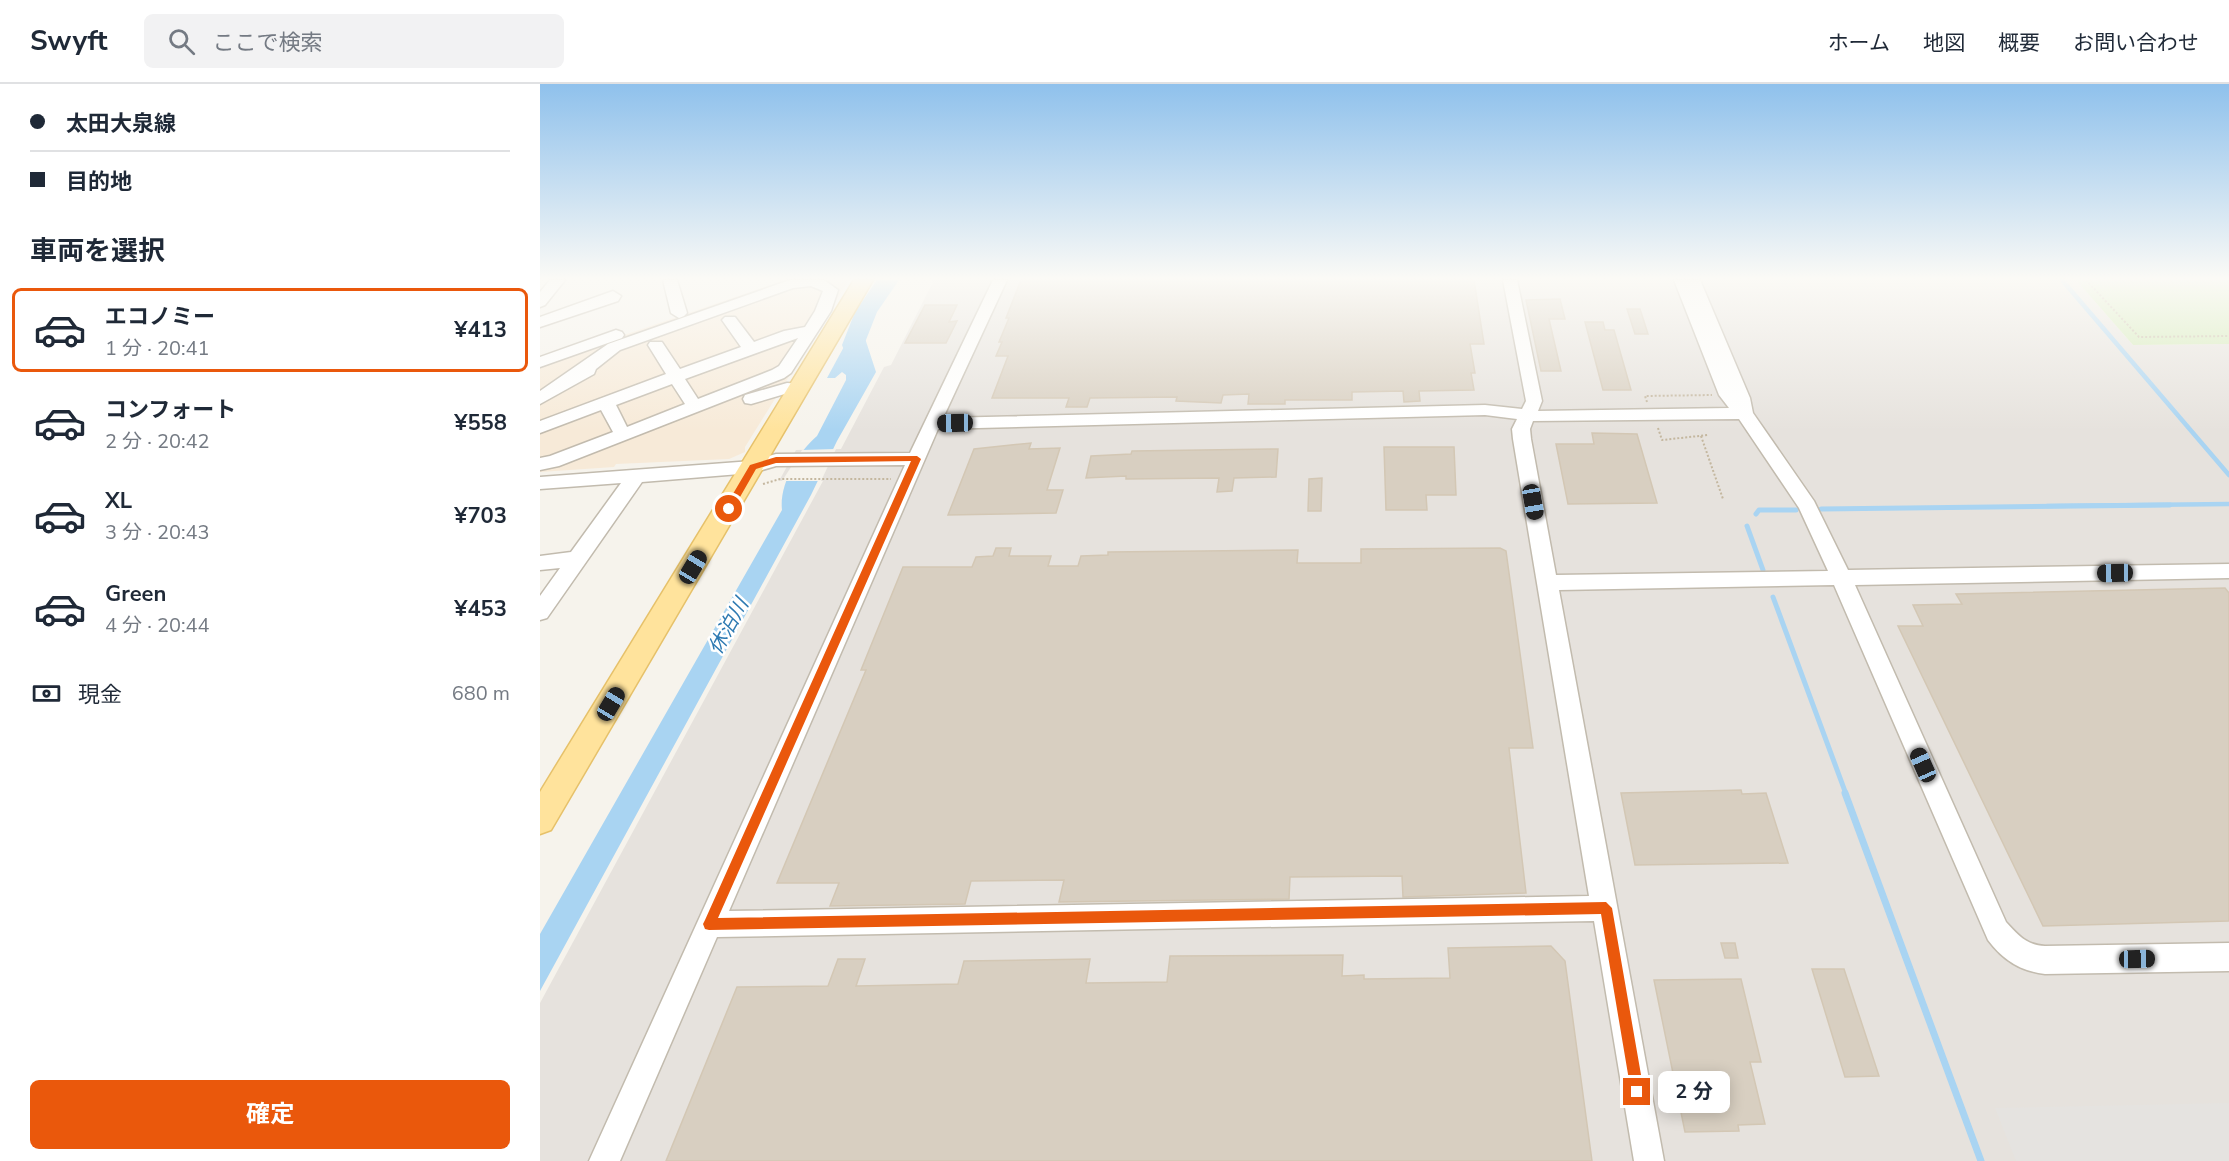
<!DOCTYPE html>
<html lang="ja">
<head>
<meta charset="utf-8">
<style>
  :root { --surface:#fff; --page:#f2f2f3; --text:#1f2937; --muted:#747a83; --line:#e0e1e3; --accent:#ea580c }
  body { margin:0; font-family:"Nunito Sans","Noto Sans JP",sans-serif; background:var(--page); color:var(--text); height:100vh; display:flex; flex-direction:column; font-size:22px; white-space:nowrap }
  * { box-sizing:border-box; margin:0 }
  p { font-size:20px; color:var(--muted) }
  .icon { flex:none; width:33px; height:33px; fill:none; stroke:currentColor; stroke-width:2; stroke-linecap:round; stroke-linejoin:round }
  .map { position:relative; flex:1; overflow:hidden }
  .details { display:flex; flex-direction:column; background:var(--surface); width:540px }
  .details>* { flex:none }
  .guide { display:grid; align-content:center; height:132px; padding:0 30px; background:var(--surface) }
  .end { position:absolute; width:27px; height:27px; margin:-14px; border:8px solid #ea580c; background:#fff; box-shadow:0 0 0 3px #fff }
  .from { border-radius:50% }
  .bubble { position:absolute; height:42px; border-radius:9px; background:var(--surface); box-shadow:0 3px 15px #0003; font-size:20px; font-weight:700; line-height:42px; text-align:center }
  .car { position:absolute; width:18px; height:36px; margin:-18px -9px; border-radius:8px; box-shadow:0 0 4px 2px #0007; background:linear-gradient(#222 24%,#8ab4d8 0 40%,#222 0 76%,#8ab4d8 0 86%,#222 0) }
  .guide b { display:flex; align-items:center; gap:21px; height:57px; font-size:22px }
  .guide b+b { border-top:2px solid var(--line) }
  .guide i { width:15px; height:15px; background:var(--text) }
  ul { padding:0; list-style:none }
  li { display:flex; align-items:center; gap:18px; height:84px; margin:0 12px 9px; padding:0 18px; border:3px solid transparent; border-radius:9px }
  li div { flex:1 }
  li b { display:block; font-size:22px }
  li em { font-style:normal; font-weight:700 }
  li.selected { border-color:var(--accent) }
  li>.icon { width:54px; height:54px; stroke-width:1.5 }
  h2 { padding:0 30px; font-size:27px; line-height:72px }
  .pay { display:flex; align-items:center; gap:15px; height:66px; padding:0 30px; font-size:22px }
  .pay p { margin-inline-start:auto }
  .button { display:flex; gap:12px; margin-top:auto; padding:12px 30px }
  .button a { flex:1; height:69px; border-radius:9px; background:var(--accent); color:#fff; font-size:24px; font-weight:700; line-height:69px; text-align:center }
  header { display:flex; align-items:center; gap:36px; box-sizing:border-box; height:84px; padding:0 30px; background:var(--surface); border-bottom:2px solid var(--line) }
  header strong { font-size:28px }
  nav { display:flex; gap:33px; margin-inline-start:auto; font-size:21px }
  .search { width:420px; height:54px; background:var(--page); display:flex; align-items:center; gap:15px; box-sizing:border-box; padding:0 21px; border-radius:9px; color:var(--muted); font-size:22px }
  main { display:flex; flex:1; min-height:0 }
  .map>svg:first-child { display:block }
  .commercial { fill:#f7ead8 }
  .industrial { fill:#e6e2dd }
  .green { fill:#d2eab5 }
  .parking { fill:#e5e3e0 }
  .water { fill:#a9d4f2 }
  .pier { fill:#f6f3ec }
  .lines { fill:none; stroke-linecap:round; stroke-linejoin:round }
  .stream-far2 { stroke:#a9d4f2; stroke-width:4.5 }
  .stream-far1 { stroke:#a9d4f2; stroke-width:5 }
  .stream { stroke:#a9d4f2; stroke-width:7 }
  .river { fill:#a9d4f2; fill-rule:evenodd }
  .building { fill:#d8cfc1; stroke:#d3c7b4; stroke-width:1.5 }
  .minor-casing { stroke:#c2bbae; stroke-width:3 }
  .major-casing { stroke:#e6c16a; stroke-width:3 }
  .path { stroke:#c4b79f; stroke-width:2; stroke-dasharray:2 2; stroke-linecap:butt }
  .minor { fill:#fff; fill-rule:evenodd }
  .major { fill:#ffe39c; fill-rule:evenodd }
  .route { fill:#ea580c }
  .labels { text-anchor:middle; stroke-width:5; stroke-linejoin:round; paint-order:stroke }
  .water-label { font-size:20px; font-style:italic; fill:#2e7ab2; stroke:#fff }
</style>
</head>
<body>
<header>
<strong>Swyft</strong>
<div class="search"><svg class="icon" aria-label="search" viewBox="0 0 24 24"><circle cx="10" cy="10" r="6"/><path d="M15 15l6 6"/></svg>ここで検索</div>
<nav><a>ホーム</a><a>地図</a><a>概要</a><a>お問い合わせ</a></nav>
</header>
<main>
<section class="details">
<div class="guide">
<b><i class="from"></i>太田大泉線</b>
<b><i></i>目的地</b>
</div>
<h2>車両を選択</h2>
<ul>
<li class="selected"><svg class="icon" aria-label="car" viewBox="0 0 24 24"><path d="M5 17H2v-5l4-1 3-4h7l3 4 3 1v5h-3M9 17h6M6 11h13"/><circle cx="7" cy="17" r="2"/><circle cx="17" cy="17" r="2"/></svg><div><b>エコノミー</b><p>1 分 · 20:41</p></div><em>¥413</em></li>
<li><svg class="icon" aria-label="car" viewBox="0 0 24 24"><path d="M5 17H2v-5l4-1 3-4h7l3 4 3 1v5h-3M9 17h6M6 11h13"/><circle cx="7" cy="17" r="2"/><circle cx="17" cy="17" r="2"/></svg><div><b>コンフォート</b><p>2 分 · 20:42</p></div><em>¥558</em></li>
<li><svg class="icon" aria-label="car" viewBox="0 0 24 24"><path d="M5 17H2v-5l4-1 3-4h7l3 4 3 1v5h-3M9 17h6M6 11h13"/><circle cx="7" cy="17" r="2"/><circle cx="17" cy="17" r="2"/></svg><div><b>XL</b><p>3 分 · 20:43</p></div><em>¥703</em></li>
<li><svg class="icon" aria-label="car" viewBox="0 0 24 24"><path d="M5 17H2v-5l4-1 3-4h7l3 4 3 1v5h-3M9 17h6M6 11h13"/><circle cx="7" cy="17" r="2"/><circle cx="17" cy="17" r="2"/></svg><div><b>Green</b><p>4 分 · 20:44</p></div><em>¥453</em></li>
</ul>
<div class="pay"><svg class="icon" aria-label="cash" viewBox="0 0 24 24"><path d="M3 7h18v10H3z"/><circle cx="12" cy="12" r="2"/></svg>現金<p>680 m</p></div>
<div class="button"><a>確定</a></div>
</section>
<div class="map">
<svg width="1689" height="1077" viewBox="0 0 1689 1077">
  <rect width="100%" height="100%" fill="#f6f3ec"/>
  <path class="commercial" d="M244 196H309L205 363V368L189 375 76 380 74 383 0 388V280Z"/>
  <path class="industrial" d="M394 196H1536L1593 261 1689 260V1077H0V919L283 397H239L256 366 301 365 344 283 351 281Z"/>
  <path class="green" d="M1536 196H1689V260L1593 261Z"/>
  <path class="parking" d="M1689 1019V1077H1476L1455 1024Z"/>
  <path class="water" d="M321 242 336 288 297 357 271 411 0 907V850L242 426C239 401 258 368 277 352L306 296V291L302 288 295 294H287L313 246Z"/>
  <path class="pier" d="M296 365 281 397H242L262 366Z"/>
  <g class="lines">
    <path class="stream-far2" d="M1522 196 1689 391
      M1507 422 1689 420"/>
    <path class="stream-far1" d="M1281 425 1630 421
      M1216 430 1219 426H1256
      M1207 442 1223 486
      M1233 513 1306 710"/>
    <path class="stream" d="M1305 709 1441 1077"/>
    <path class="river" d="M337 196H359L337 228 324 261 331 279 327 284 319 286 311 284 302 261 315 228Z"/>
  </g>
  <path class="building" d="M481 196H934L944 260H930L935 289H931L934 306 879 307 880 317 864 318 863 307 812 308V316H745V320H708L709 310 683 311 681 319 636 317 637 313 550 314 547 323H526L529 314H452L468 272H456L462 258H459L469 234H466Z
    M1020 215 1025 235H1009L1021 287H1001L986 216Z
    M385 221H417L409 238 417 237 406 259H365Z
    M1087 225H1100L1108 250H1095Z
    M1045 238H1063L1065 246H1074L1091 306H1063Z
    M1052 349 1097 350 1117 419 1028 420 1016 360H1054Z
    M491 359 489 365 520 364 507 406H523L516 429 408 431 434 365Z
    M844 363H914L916 411H886L887 426H846Z
    M738 365 736 393 694 394 692 407 677 408 679 394 586 395V392L546 394 551 372 591 370 592 367Z
    M782 394 781 427H768L769 395Z
    M456 464H471L469 472H511L508 482H538L541 472 568 471V468L758 466 757 479H821V465L960 464 966 467 993 664H969L986 809 863 813 862 792 750 793 749 815 519 818 524 796 431 797 425 820 290 822 299 799H237L326 586H321L363 483H432L436 473 453 472Z
    M1685 504 1689 509V837L1503 842 1358 542H1383L1373 521 1422 520 1416 510Z
    M1201 706 1202 710 1226 709 1248 779 1095 781 1081 709Z
    M1181 859H1195L1198 874H1185Z
    M1011 862 1025 877 1052 1077H126L197 903 288 902 298 875H325L316 902 418 900 424 877 550 875 546 899 627 898 630 872 803 871 802 892 824 891V895L910 894 908 864Z
    M1272 885H1304L1339 992 1305 993Z
    M1201 895 1221 978H1210L1225 1040 1198 1041 1199 1047 1145 1048 1114 896Z"/>
  <g class="lines">
    <g class="minor-casing">
      <path id="minor" d="M10 196H25L5 221 0 223V208Z
        M123 196H137L147 229 144 232 139 234 131 229Z
        M250 196H284L298 206 291 227 251 289 244 294 19 382 0 386V374L10 372 73 348 61 326 0 349V337L126 290 108 261 110 258H122L140 285 201 263 182 236 185 233H195L214 258 244 247 265 243 275 227 283 207 271 202 253 204 80 266 56 285 54 290 0 320V307L68 260ZM258 254 239 282 232 286 158 315 145 295ZM132 300 145 320 87 343 76 321Z
        M453 196H467L403 334 945 321 982 325 986 317 963 196H977L1002 317 998 327 1189 324 1179 311 1134 196H1160L1210 314 1213 329 1274 417 1308 486 1689 480V494L1315 501 1466 838C1478 851 1486 861 1505 862L1689 859V887L1505 890C1480 887 1463 876 1448 856L1294 501 1019 506 1124 1077H1094L1054 837 177 853 80 1077H49L365 381 236 382 212 389 102 398 7 534 0 536V512L20 484 0 486V472L31 468 81 399 0 405V393L212 377 236 370 370 369ZM945 331 977 335 972 345 973 355 1049 812 189 827 398 345ZM1199 335 1259 424 1288 487 1016 491 991 355 990 345 993 337Z
        M73 207 81 212 78 217 0 243V233Z
        M76 246 82 248 84 251 82 254 0 283V273Z
        M247 299 266 300 268 304 266 308 248 309 211 320 205 319 203 315 205 311Z"/>
    </g>
    <g class="major-casing">
      <path id="major" d="M314 196H333L11 746 0 750V708Z"/>
    </g>
    <path class="path" d="M1546 196 1599 253 1689 252
      M1107 318 1105 312 1172 311
      M1118 344 1122 356 1168 351
      M1161 352 1183 415
      M223 400 240 395H351"/>
    <use href="#minor" class="minor"/>
    <use href="#major" class="major"/>
  </g>
  <linearGradient id="sky" x2="0" y2="1"><stop stop-color="#8fc1ec"/><stop offset="0.56" stop-color="#fbfaf6"/><stop offset="1" stop-color="#fbfaf6" stop-opacity="0"/></linearGradient>
  <rect width="1689" height="347" fill="url(#sky)"/>
  <path class="route" d="M377 372 381 375 178 834 1066 818 1072 824 1104 1008 1102 1013 1097 1015 1093 1013 1091 1008 1061 830 169 846 165 845 163 840 165 836 371 377 236 379 216 385 192 427 184 425 210 381 236 373Z"/>
  <g class="labels">
    <g class="water-label">
      <text transform="translate(188 542) rotate(-61)" y="7">休泊川</text>
    </g>
  </g>
</svg>
<i class="end from" style="left:189px;top:425px"></i>
<i class="end" style="left:1097px;top:1008px"></i>
<div class="bubble" style="left:1118px;top:987px;width:72px">2 分</div>
<i class="car" style="left:415px;top:339px;rotate:269deg"></i>
<i class="car" style="left:993px;top:418px;rotate:170deg"></i>
<i class="car" style="left:153px;top:483px;rotate:31deg"></i>
<i class="car" style="left:1575px;top:489px;rotate:269deg"></i>
<i class="car" style="left:71px;top:620px;rotate:31deg"></i>
<i class="car" style="left:1383px;top:681px;rotate:336deg"></i>
<i class="car" style="left:1597px;top:875px;rotate:89deg"></i>
</div>
</main>
</body>
</html>
